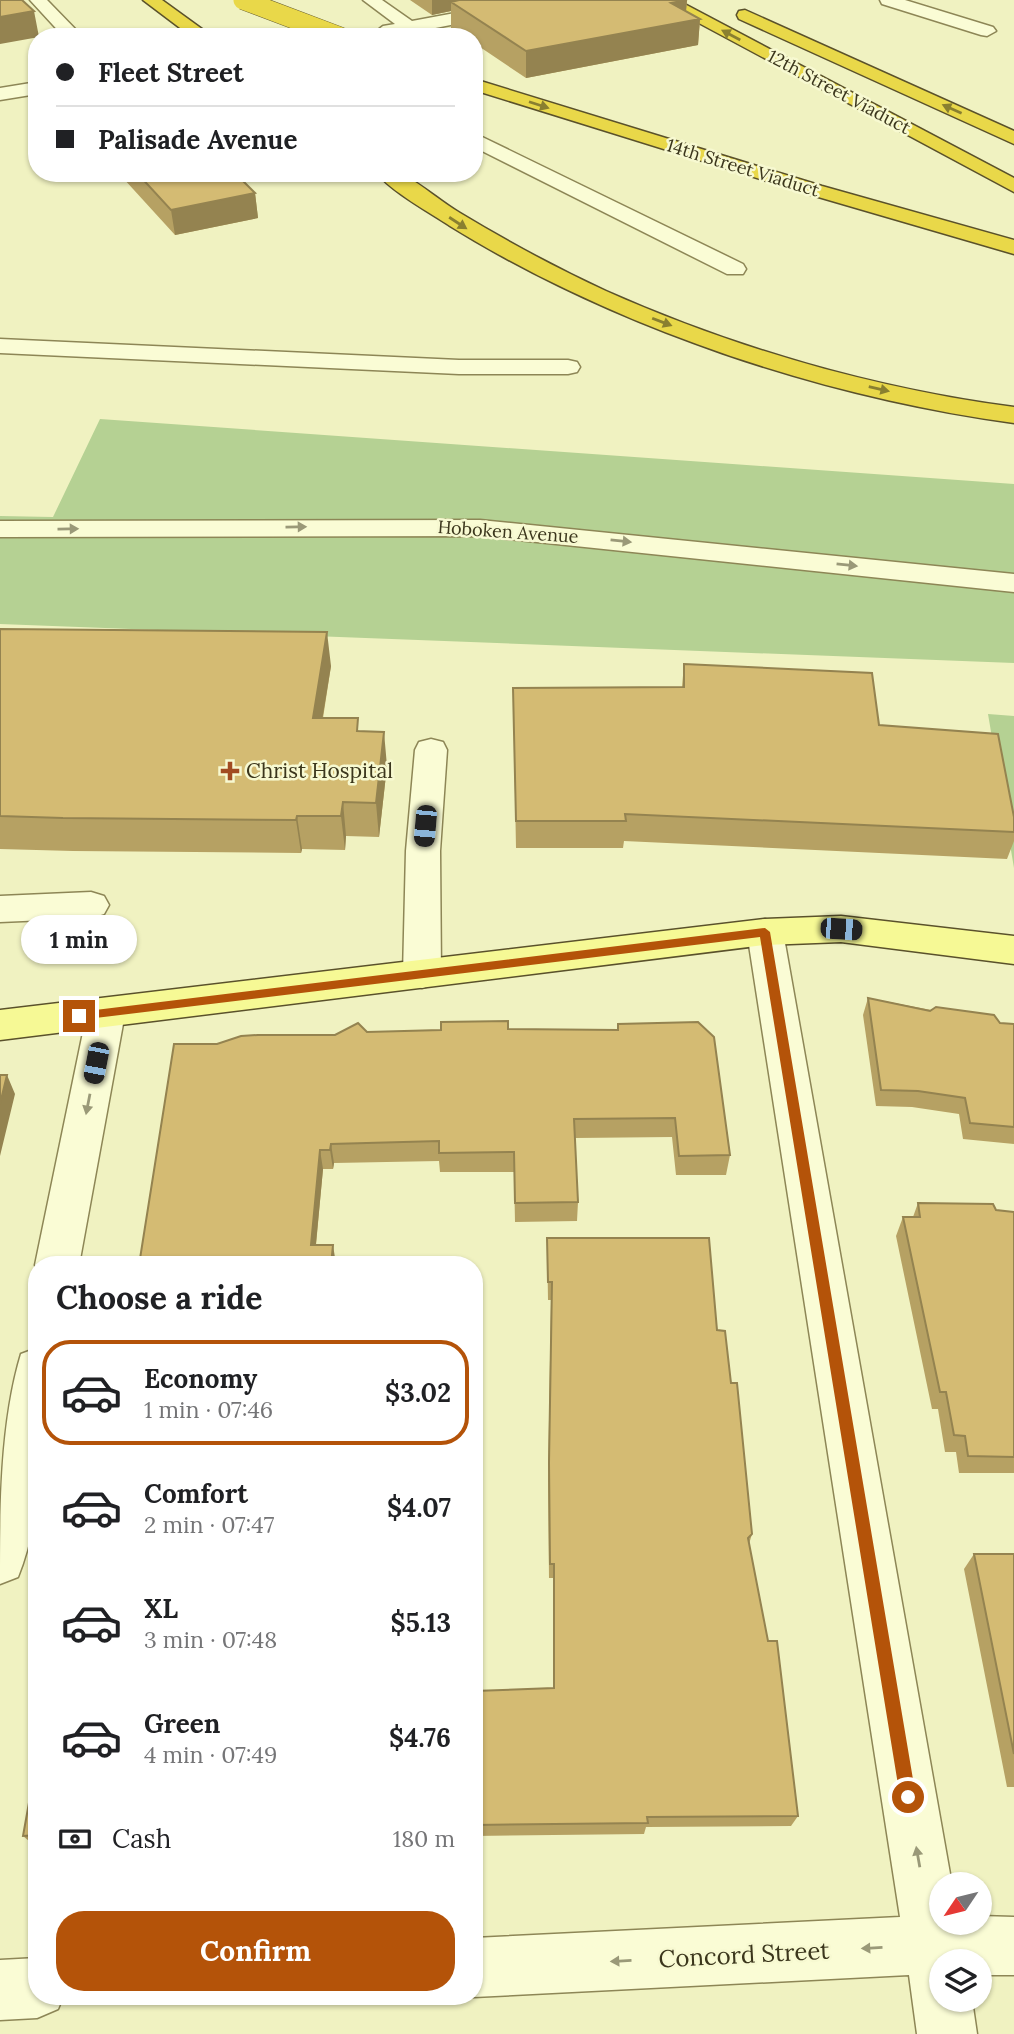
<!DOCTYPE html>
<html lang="en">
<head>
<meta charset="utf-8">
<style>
  :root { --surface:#fff; --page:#f2f2f2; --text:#202124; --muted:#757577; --line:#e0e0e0; --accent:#b45309 }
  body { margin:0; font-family:Lora,serif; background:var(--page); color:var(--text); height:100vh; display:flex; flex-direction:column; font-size:26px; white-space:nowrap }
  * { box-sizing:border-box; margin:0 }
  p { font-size:23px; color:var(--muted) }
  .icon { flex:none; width:38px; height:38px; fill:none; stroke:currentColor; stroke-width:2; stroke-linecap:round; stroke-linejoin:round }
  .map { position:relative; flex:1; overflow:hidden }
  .details { position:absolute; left:28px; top:1256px; width:455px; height:749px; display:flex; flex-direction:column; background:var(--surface); border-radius:28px; box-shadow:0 2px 5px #0004 }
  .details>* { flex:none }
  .top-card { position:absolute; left:28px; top:28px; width:455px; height:154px; border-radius:28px; box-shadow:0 2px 5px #0004; display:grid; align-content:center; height:154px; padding:0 28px; background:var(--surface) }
  .needle { width:46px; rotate:235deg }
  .buttons { position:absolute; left:929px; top:1872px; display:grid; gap:14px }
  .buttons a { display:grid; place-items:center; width:63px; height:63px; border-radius:50%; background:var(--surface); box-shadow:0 2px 5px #0004; font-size:35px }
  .end { position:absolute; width:32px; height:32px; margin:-16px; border:9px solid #b45309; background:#fff; box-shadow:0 0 0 4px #fff }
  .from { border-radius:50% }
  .bubble { position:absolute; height:49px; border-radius:24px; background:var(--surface); box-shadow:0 2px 5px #0004; font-size:23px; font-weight:800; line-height:49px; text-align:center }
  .car { position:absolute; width:21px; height:42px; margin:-21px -10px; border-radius:9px; box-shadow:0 0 5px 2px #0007; background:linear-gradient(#222 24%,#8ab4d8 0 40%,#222 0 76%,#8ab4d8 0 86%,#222 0) }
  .top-card b { display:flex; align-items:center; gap:24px; height:66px; font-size:26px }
  .top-card b+b { border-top:2px solid var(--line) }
  .top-card i { width:18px; height:18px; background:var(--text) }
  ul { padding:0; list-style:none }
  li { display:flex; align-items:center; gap:21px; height:105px; margin:0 14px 10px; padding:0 14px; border:4px solid transparent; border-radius:28px }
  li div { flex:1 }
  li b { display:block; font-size:26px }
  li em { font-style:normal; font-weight:800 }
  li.current { border-color:var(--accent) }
  li>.icon { width:63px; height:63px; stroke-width:1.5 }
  h2 { padding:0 28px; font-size:32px; line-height:84px }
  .pay { display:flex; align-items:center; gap:18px; height:77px; padding:0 28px; font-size:26px }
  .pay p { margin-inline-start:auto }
  .action { display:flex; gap:14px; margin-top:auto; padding:14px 28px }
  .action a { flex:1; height:80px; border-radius:28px; background:var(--accent); color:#fff; font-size:28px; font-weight:800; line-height:80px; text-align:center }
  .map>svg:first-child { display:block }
  .green { fill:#b5d193 }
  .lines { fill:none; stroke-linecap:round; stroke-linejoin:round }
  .minor-casing { stroke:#8d8656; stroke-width:3 }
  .major-casing { stroke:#5a512b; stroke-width:3 }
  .highway-casing { stroke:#5a512b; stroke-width:3 }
  .minor { fill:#fafcd5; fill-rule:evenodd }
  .major { fill:#f6f995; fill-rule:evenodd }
  .highway { fill:#e9d849; fill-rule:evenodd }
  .highway-bridge-casing { stroke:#5a512b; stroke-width:20; stroke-linecap:butt }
  .highway-bridge { stroke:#e9d849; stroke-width:19 }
  .wall { fill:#b6a163 }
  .shaded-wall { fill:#948350 }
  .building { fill:#d4bb73; stroke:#948350; stroke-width:2 }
  .oneway { fill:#897f30 }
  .oneway2 { fill:#9a9978 }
  .route { fill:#b45309 }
  .poi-dot { fill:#a24b21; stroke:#f7f9d1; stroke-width:2.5 }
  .labels { text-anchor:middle; stroke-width:5; stroke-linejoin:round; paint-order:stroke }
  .far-street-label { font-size:18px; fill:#3b361c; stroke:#f7f9d1 }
  .poi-label { font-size:21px; fill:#3b361c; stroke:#f7f9d1; text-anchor:start }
  .near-street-label { font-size:24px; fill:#3b361c; stroke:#f7f9d1 }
</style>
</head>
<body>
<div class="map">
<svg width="1014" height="2034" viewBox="0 0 1014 2034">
  <rect width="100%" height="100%" fill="#f0f2c1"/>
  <path class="green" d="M100 419 1014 484V663L0 624V516L53 517Z
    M988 714 1014 716V868Z"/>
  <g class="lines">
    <g class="minor-casing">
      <path id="minor" d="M30 0H47L83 37H64Z
        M363 0H382L412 21 525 0H560L552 5 390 37H369L383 26 395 24Z
        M880 0H905L993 27 996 31 987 36 981 35 882 4Z
        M37 82V94L0 100V88Z
        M474 133 743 264 746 269 743 274H727L474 147Z
        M0 339 459 360H568L577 362 580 367 577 372 568 374H459L0 353Z
        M480 520 1014 574V592L480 536 0 537V521Z
        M431 739 443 742 447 750 440 851 441 974 435 984 422 988 409 984 403 974 406 851 415 750 419 742Z
        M91 892 104 896 109 905 104 914 91 918 0 922V896Z
        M765 919 778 923 783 932 952 1885H942V1923H980V1916L1014 1917V1975H980V1962H942V2000H972L977 2034H917L909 1975 474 1997H472L474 1938 900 1917 747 932 752 923Z
        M106 998 120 1003 125 1013 79 1265H37V1269L35 1265 87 1013 92 1003Z
        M37 1348C37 1423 47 1506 18 1577L0 1584C0 1509 0 1424 21 1354Z
        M37 1958V1997H63L58 2009 37 2018 0 2020V1960Z"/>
    </g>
    <g class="major-casing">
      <path id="major" d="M841 916 1014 936V964L841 942 765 945 0 1040V1010L765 919Z"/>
    </g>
    <g class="highway-casing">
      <path id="highway" d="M143 0H162L213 37H192Z
        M656 0H677L1014 178V192Z
        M745 10 1014 131V144L739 19 737 15 739 11Z
        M474 79 822 186 1014 240V254L808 194 474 90Z
        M377 173C385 173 396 171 403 175 423 185 441 202 460 213 508 242 556 268 606 291 734 348 875 389 1014 407V423C822 397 615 328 450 226 432 214 389 190 377 173Z"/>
    </g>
    <use href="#minor" class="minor"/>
    <use href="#major" class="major"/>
    <use href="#highway" class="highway"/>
    <g class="highway-bridge-casing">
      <path id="highway-bridge" d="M243 0 341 37"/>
    </g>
    <use href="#highway-bridge" class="highway-bridge"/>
  </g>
  <path class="wall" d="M410 0H687L686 11 700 19 698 45 526 78 474 43V37H465L451 28V11L432 15Z
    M122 173H235L255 193 258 218 175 235 123 178Z
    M0 629 331 666 323 718 360 731 387 766 379 837 346 836 345 850 302 849 301 853 73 851 0 849Z
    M684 664 879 725 1014 817V841L1007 859 624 841 623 848H516L513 688 682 687Z
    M868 998 1000 1023 1014 1024V1144L963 1139 959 1114 912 1107 876 1106 863 1015Z
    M618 1024 730 1155 726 1175H676L672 1137 575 1138 578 1202 577 1221 515 1222 514 1172H440L439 1161 334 1163 333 1169H323L316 1245 336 1264V1265H139L217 1044 367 1032 508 1029 617 1030Z
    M918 1203 1014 1212V1473H959L956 1452H945L938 1409H932L896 1236 903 1217H913Z
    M547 1238 717 1330 731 1383 752 1534 749 1544 798 1816 791 1826 646 1827 644 1834 474 1836V1691L553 1688V1578H549L548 1480 551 1300H548Z
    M974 1554H1014V1787H1007L964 1569Z
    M37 1758V1846H35L23 1836Z"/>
  <path class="shaded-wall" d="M432 0H511L451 2V11L432 15Z
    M687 0 685 22 700 19 698 45 526 78V51L671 3Z
    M34 11 39 37 0 44V17Z
    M255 193 258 218 175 235 171 210Z
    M327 632 331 666 317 751 313 718Z
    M384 732 387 766 379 837 376 803Z
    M343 802 346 836 345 850 341 816Z
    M297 816 302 849 301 853 296 820Z
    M7 1075 15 1094 0 1156V1104Z
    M331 1144 334 1163 333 1169 330 1150Z
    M320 1150 323 1169 314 1264 311 1245Z
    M333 1245 336 1264V1265H331Z"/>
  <path class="building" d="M0 0H22L34 11 0 17Z
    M459 0H687L671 3 700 19 526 51 451 2Z
    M137 173H235L255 193 171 210Z
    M0 629 327 632 313 718H358L357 731 384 732 376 803 343 802 341 816H297L296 820 63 818 0 816Z
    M684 664 872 673 879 725 998 734 1014 817V832L625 814 626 821H516L513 688 684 687Z
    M868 998 930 1011 936 1007 994 1015 1000 1023 1014 1024V1127L970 1123 965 1098 918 1091 881 1090Z
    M508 1021V1029L618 1030V1024L698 1022 714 1037 730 1155 679 1156 675 1118 574 1119 578 1202 515 1203 514 1152 439 1153V1141L331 1144 330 1150H320L311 1245H333L331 1265H139L174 1044H217L241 1036 258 1035H335L358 1023 367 1032 441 1030V1022Z
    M0 1075H7L0 1104Z
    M918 1203 993 1204 996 1210 1014 1212V1457L968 1456 965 1436 954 1435 946 1392H940L903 1217H920Z
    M547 1238H709L717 1330 725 1331 731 1383H737L752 1534 748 1538 768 1641H777L798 1816 647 1817 648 1823 474 1825V1691L554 1688V1564H550L549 1463 552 1282H548Z
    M974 1554H1014V1754Z
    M37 1758V1835L23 1836Z"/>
  <defs><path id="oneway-solid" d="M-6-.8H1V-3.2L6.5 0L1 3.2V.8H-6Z" transform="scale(1.75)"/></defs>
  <g class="oneway">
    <use href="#oneway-solid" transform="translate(731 35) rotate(-152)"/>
    <use href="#oneway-solid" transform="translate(539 105) rotate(18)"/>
    <use href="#oneway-solid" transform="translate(952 109) rotate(-156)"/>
    <use href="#oneway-solid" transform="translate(458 223) rotate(33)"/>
    <use href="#oneway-solid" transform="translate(662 322) rotate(21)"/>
    <use href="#oneway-solid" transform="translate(879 389) rotate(13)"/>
  </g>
  <g class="oneway2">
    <use href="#oneway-solid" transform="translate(296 527) rotate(-1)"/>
    <use href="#oneway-solid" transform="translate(68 529) rotate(-1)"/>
    <use href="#oneway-solid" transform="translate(621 541) rotate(6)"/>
    <use href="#oneway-solid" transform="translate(847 565) rotate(6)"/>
    <use href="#oneway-solid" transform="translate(88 1104) rotate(101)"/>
    <use href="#oneway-solid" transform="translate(918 1857) rotate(-100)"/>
    <use href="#oneway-solid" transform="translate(872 1948) rotate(177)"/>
    <use href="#oneway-solid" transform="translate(621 1961) rotate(177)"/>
  </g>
  <path class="route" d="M765 928 770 932 916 1797 914 1803 908 1805 902 1803 900 1797 760 937 79 1020 74 1016 79 1012Z"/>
  <path class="poi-dot" d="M226.5 760.5h7v7h7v7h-7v7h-7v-7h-7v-7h7z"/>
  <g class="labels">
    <g class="far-street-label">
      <text transform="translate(839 92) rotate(28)" y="6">12th Street Viaduct</text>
      <text transform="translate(743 168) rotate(17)" y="6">14th Street Viaduct</text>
      <text transform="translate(508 532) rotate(4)" y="6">Hoboken Avenue</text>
    </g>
    <g class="poi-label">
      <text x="246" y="778">Christ Hospital</text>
    </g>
    <g class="near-street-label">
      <text transform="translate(744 1955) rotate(-3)" y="8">Concord Street</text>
    </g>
  </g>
</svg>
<div class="buttons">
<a><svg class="needle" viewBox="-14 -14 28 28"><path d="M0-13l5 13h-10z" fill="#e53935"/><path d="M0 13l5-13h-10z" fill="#757577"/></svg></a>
<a><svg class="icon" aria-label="layers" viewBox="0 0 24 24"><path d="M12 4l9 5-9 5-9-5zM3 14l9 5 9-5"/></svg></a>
</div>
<i class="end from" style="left:908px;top:1797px"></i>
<i class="end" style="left:79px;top:1016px"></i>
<div class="bubble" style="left:21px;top:915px;width:116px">1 min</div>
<i class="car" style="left:425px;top:826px;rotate:185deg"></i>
<i class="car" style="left:841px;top:929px;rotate:94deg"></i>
<i class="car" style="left:96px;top:1063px;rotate:191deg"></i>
<div class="top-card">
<b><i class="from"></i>Fleet Street</b>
<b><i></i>Palisade Avenue</b>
</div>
<section class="details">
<h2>Choose a ride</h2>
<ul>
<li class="current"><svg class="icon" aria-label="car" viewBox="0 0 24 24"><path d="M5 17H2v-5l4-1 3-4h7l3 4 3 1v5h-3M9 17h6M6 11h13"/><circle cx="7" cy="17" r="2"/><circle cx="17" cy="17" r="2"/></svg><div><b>Economy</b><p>1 min · 07:46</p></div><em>$3.02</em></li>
<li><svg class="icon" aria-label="car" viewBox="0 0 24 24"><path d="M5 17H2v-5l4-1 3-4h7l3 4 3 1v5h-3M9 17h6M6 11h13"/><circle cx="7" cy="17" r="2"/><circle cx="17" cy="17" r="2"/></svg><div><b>Comfort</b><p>2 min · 07:47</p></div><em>$4.07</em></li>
<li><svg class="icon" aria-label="car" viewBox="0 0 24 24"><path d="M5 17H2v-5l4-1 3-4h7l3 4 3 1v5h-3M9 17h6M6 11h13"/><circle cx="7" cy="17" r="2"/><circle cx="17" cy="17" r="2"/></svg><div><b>XL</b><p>3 min · 07:48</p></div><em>$5.13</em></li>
<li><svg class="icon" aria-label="car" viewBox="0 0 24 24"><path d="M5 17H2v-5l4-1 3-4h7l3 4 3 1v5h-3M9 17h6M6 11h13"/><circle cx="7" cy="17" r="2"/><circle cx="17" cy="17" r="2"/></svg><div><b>Green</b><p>4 min · 07:49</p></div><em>$4.76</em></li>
</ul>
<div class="pay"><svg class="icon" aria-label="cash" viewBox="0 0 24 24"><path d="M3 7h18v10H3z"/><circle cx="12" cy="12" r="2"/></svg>Cash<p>180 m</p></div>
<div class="action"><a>Confirm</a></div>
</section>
</div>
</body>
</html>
